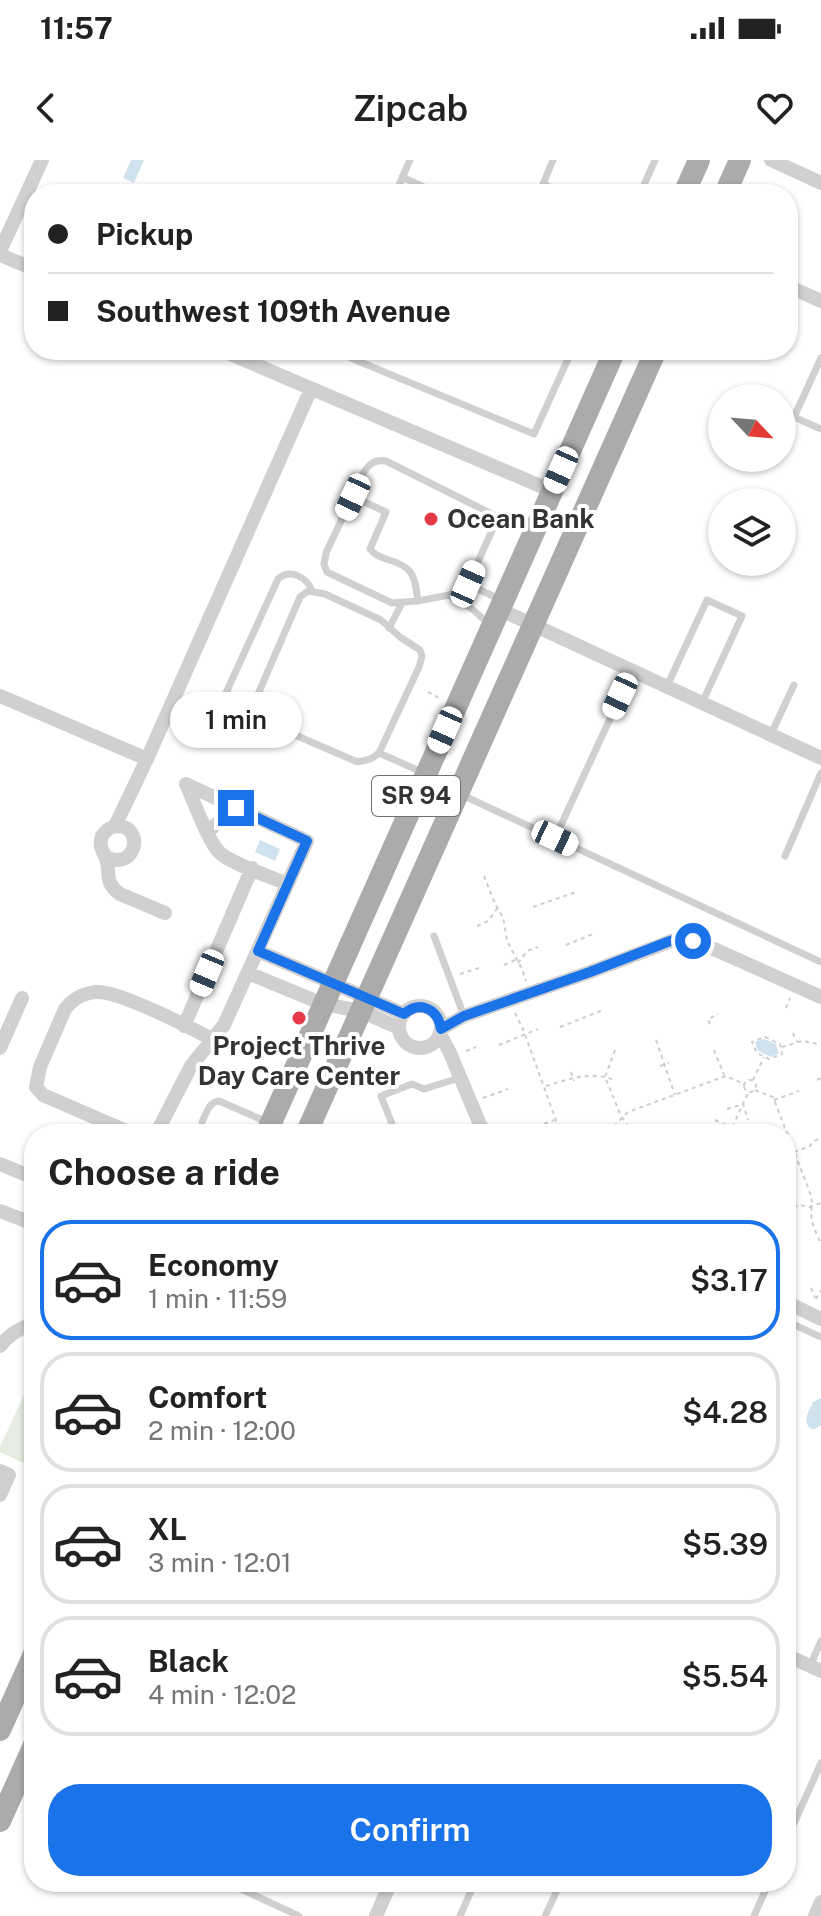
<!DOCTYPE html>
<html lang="en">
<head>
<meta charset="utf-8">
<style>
  :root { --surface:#fff; --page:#f2f2f2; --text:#222; --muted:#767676; --line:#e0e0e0; --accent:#1a73e8 }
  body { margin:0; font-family:"Public Sans",sans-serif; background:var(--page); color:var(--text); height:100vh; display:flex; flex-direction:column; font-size:30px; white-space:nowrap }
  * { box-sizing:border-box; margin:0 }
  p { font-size:26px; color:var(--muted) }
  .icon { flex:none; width:44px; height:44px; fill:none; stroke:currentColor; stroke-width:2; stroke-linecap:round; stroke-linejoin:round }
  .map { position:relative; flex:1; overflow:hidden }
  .details { position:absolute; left:24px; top:964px; width:772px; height:768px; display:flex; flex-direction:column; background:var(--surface); border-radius:32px; box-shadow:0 2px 6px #0004 }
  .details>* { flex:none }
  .guide { position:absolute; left:24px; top:24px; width:774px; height:176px; border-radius:32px; box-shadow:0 2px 6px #0004; display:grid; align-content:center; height:176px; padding:0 24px; background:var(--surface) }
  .needle { width:52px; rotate:116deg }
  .fabs { position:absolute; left:708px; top:224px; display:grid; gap:16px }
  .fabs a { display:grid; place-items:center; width:88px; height:88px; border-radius:50%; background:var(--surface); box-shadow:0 2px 6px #0004; font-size:40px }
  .end { position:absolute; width:36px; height:36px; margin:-18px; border:10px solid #1a73e8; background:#fff; box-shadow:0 0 0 4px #fff }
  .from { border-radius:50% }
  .bubble { position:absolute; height:56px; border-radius:28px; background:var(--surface); box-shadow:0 2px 6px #0004; font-size:26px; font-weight:600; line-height:56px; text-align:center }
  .car { position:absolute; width:24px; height:48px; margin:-24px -12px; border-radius:10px; box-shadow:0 0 6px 2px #0007; background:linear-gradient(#fff 24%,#345 0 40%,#fff 0 76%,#345 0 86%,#fff 0) }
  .guide b { display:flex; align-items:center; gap:28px; height:76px; font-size:30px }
  .guide b+b { border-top:2px solid var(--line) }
  .guide i { width:20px; height:20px; background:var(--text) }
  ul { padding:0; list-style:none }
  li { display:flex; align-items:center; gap:24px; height:120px; margin:0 16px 12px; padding:0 8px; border:4px solid var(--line); border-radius:32px }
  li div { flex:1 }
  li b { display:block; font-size:30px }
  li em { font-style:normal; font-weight:600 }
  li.active { border-color:var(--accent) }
  li>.icon { width:72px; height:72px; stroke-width:1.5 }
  h2 { padding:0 24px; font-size:36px; line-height:96px }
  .action { display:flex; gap:16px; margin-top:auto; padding:16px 24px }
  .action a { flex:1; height:92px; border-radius:32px; background:var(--accent); color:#fff; font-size:32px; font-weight:600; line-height:92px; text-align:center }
  .status { display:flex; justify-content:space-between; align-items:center; height:56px; padding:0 40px; background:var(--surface); direction:ltr }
  .status svg { height:22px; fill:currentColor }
  header { display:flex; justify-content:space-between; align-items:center; height:104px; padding:0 24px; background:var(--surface); font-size:36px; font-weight:600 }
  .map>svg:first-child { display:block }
  .green { fill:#e6ecdf }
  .water { fill:#cfe2ee }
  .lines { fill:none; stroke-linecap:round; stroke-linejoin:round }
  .path { stroke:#cdcdcd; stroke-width:2; stroke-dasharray:4 4; stroke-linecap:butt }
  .lane { stroke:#d0d0d0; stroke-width:7 }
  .street { stroke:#d0d0d0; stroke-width:14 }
  .primary { stroke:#ababab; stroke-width:22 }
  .route { stroke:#1a73e8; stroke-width:10 }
  .poi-dot { fill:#e63946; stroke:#fff; stroke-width:3 }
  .labels { text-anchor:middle; stroke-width:8; stroke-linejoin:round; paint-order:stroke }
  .shield { fill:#fff; stroke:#707070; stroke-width:2 }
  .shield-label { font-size:24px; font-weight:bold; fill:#333 }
  .poi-label { font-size:26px; font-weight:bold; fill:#333; stroke:#fff; text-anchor:start }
</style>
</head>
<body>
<div class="status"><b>11:57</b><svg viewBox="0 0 49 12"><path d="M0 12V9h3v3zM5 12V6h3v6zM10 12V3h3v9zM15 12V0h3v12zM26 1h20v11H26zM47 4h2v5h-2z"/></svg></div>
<header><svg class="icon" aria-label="back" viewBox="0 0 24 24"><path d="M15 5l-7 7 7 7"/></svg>Zipcab<svg class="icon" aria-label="heart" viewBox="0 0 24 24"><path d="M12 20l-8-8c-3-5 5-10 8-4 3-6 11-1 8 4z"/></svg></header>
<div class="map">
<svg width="821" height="1756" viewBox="0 0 821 1756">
  <rect width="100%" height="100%" fill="#fff"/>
  <path class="green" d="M34 1213V1308L0 1292V1287Z"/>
  <path class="water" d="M131 0H144L134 23 123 18Z
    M260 680 280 689 275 701 255 692Z
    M764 879 776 884 779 893 771 897 758 891 755 882Z
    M821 1238V1265L815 1269H811C801 1261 809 1251 813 1242Z"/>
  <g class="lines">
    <path class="path" d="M428 532 441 539
      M484 716 495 744 503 757 507 781 522 809 526 821
      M533 747 576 732
      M477 766 488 761 497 749
      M566 785 593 774
      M518 803 527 791 538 787
      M504 805 515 800
      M460 814 482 807
      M786 848 790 838
      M515 853 523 869 558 966 568 974
      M710 864 708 859 718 854
      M560 867 603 850
      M793 873 797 882
      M765 877 780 884 782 894 769 899 757 893 752 882Z
      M656 880 675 935
      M499 885 538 869
      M782 887 802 881 818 884
      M615 890 605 917 621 956 634 974
      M714 890 724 915
      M466 891 476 887
      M660 906 669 903
      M571 912 574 921
      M744 926a6 6 0 1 1 12 0a6 6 0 1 1-12 0Z
      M753 920 764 897
      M817 920 821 918
      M546 926C568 919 594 910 616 921
      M755 930 773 937C786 971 799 1003 811 1036 813 1044 810 1053 812 1061 814 1069 818 1077 821 1084
      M483 938 508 929
      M774 940 799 931
      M727 949 743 944 748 960
      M715 960 746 974
      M529 969 554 960
      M591 974 615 965 628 952 726 916 744 924
      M729 974 748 933
      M794 992 810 986 814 981 821 978
      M786 1050 800 1045 809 1047 821 1043
      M811 1128 815 1138
      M816 1139 821 1130"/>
    <path class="lane" d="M553 0 543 24 565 34
      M402 17 439 34
      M395 34 410 0
      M640 34 655 0
      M338 190 353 199 534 274 572 190
      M821 198 794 257 821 269
      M353 337 386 352 370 389C375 395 379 397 386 399 414 407 414 414 418 441
      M468 424 498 357 386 301C374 299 368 305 363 314L326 393 324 404 327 412 392 443 418 441 449 435 468 424 501 440
      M449 435 471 448 489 464
      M389 468 402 443
      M667 526 707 440 742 456 702 543
      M249 555 300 437 308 431 325 434 381 460 400 477 420 490 422 496 419 507 379 593C372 599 365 603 355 601L249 555 230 546 225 539V535L278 419C290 408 307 417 312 431
      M771 574 794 525
      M379 593 424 613
      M460 634 821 802
      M555 678 632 511
      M785 696 821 613
      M434 776 464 856
      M202 962C206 954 209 942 219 941L267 962
      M394 969 381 936 412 924 424 929 459 918
      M786 1161 821 1177
      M810 1506 821 1481
      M18 1627 34 1634
      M786 1681 821 1603
      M226 1722 299 1756
      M278 1722 289 1727 292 1722
      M46 1724 47 1722
      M460 1756 475 1722
      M545 1756 561 1722
      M754 1756 769 1722"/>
    <path class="street" d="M771 0 821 23
      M0 91 42 0
      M0 95 34 109
      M788 126 821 141
      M221 190 552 331
      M499 449 821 598
      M0 536 147 599
      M186 624C194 641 207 679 219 692 231 704 270 716 287 724
      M115 666 147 599 311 229
      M208 671 236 648
      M106 697C136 712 145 667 118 666 110 666 106 670 102 676 99 686 101 687 105 696 112 711 102 721 120 734L165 753
      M258 791 404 854
      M248 813 323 844 361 851 399 868
      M399 867a21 21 0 1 1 42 0a21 21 0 1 1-42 0Z
      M184 866 252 708
      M441 869 464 856 590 812 674 780 686 779 705 785 821 837
      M440 874 450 893 484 974
      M0 888 22 838
      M133 974 43 935 36 927 40 907 65 849C73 839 85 832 98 832 122 832 189 867 214 880
      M156 974 191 906 224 865 307 681 186 624
      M0 1004 34 1018
      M0 1051 34 1064
      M786 1142 821 1159
      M0 1186C9 1174 20 1168 34 1163
      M0 1311 9 1315 0 1335
      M786 1495 821 1511
      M376 1756 391 1722
      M815 1756 821 1742"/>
    <path class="primary" d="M684 34 699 0
      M725 34 740 0
      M266 974 615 190
      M306 974 656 190
      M0 1570 34 1494
      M0 1661 34 1585"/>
  </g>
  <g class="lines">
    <path class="route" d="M236 648 307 681 258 791 404 854C420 840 438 849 441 869L464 856 590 812 670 781 680 779 693 781"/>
  </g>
  <g class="poi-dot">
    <circle cx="431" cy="359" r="8"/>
    <circle cx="299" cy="858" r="8"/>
  </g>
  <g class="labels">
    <rect class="shield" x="372" y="616" width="88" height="40" rx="6"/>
    <g class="shield-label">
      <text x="416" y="644">SR 94</text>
    </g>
    <g class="poi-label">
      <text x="447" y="368">Ocean Bank</text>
      <text x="299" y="895" text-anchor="middle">Project Thrive<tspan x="299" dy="30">Day Care Center</tspan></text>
    </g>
  </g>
</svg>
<div class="fabs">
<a><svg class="needle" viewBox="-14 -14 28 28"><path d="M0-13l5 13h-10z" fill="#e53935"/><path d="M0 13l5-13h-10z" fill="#767676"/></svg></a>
<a><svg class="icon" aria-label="layers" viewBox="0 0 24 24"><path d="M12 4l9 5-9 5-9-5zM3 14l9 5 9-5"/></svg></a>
</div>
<i class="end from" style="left:693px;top:781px"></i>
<i class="end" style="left:236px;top:648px"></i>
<div class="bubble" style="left:170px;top:532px;width:132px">1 min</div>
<i class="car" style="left:561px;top:310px;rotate:204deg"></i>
<i class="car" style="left:353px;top:337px;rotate:205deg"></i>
<i class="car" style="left:468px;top:424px;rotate:24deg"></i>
<i class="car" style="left:620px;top:536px;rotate:205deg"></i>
<i class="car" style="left:445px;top:570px;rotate:204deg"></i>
<i class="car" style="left:555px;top:678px;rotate:115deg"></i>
<i class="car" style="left:207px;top:813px;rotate:203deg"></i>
<div class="guide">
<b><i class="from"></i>Pickup</b>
<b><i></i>Southwest 109th Avenue</b>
</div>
<section class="details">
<h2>Choose a ride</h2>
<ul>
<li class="active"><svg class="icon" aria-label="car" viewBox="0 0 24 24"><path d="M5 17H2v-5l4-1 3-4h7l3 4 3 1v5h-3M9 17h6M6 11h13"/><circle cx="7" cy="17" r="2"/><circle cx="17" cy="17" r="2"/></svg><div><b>Economy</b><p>1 min · 11:59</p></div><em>$3.17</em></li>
<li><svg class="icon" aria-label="car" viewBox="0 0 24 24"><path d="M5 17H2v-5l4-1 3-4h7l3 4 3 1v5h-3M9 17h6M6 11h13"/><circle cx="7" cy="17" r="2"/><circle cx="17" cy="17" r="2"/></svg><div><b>Comfort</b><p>2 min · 12:00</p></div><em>$4.28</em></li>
<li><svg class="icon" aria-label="car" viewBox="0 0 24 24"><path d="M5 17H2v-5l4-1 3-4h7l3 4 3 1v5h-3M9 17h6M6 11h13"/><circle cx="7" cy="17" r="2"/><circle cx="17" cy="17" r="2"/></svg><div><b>XL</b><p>3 min · 12:01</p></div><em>$5.39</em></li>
<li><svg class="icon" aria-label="car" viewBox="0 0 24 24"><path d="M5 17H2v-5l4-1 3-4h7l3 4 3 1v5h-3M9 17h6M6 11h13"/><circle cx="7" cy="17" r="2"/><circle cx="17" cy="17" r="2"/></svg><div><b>Black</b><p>4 min · 12:02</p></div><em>$5.54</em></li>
</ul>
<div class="action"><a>Confirm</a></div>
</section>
</div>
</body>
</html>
